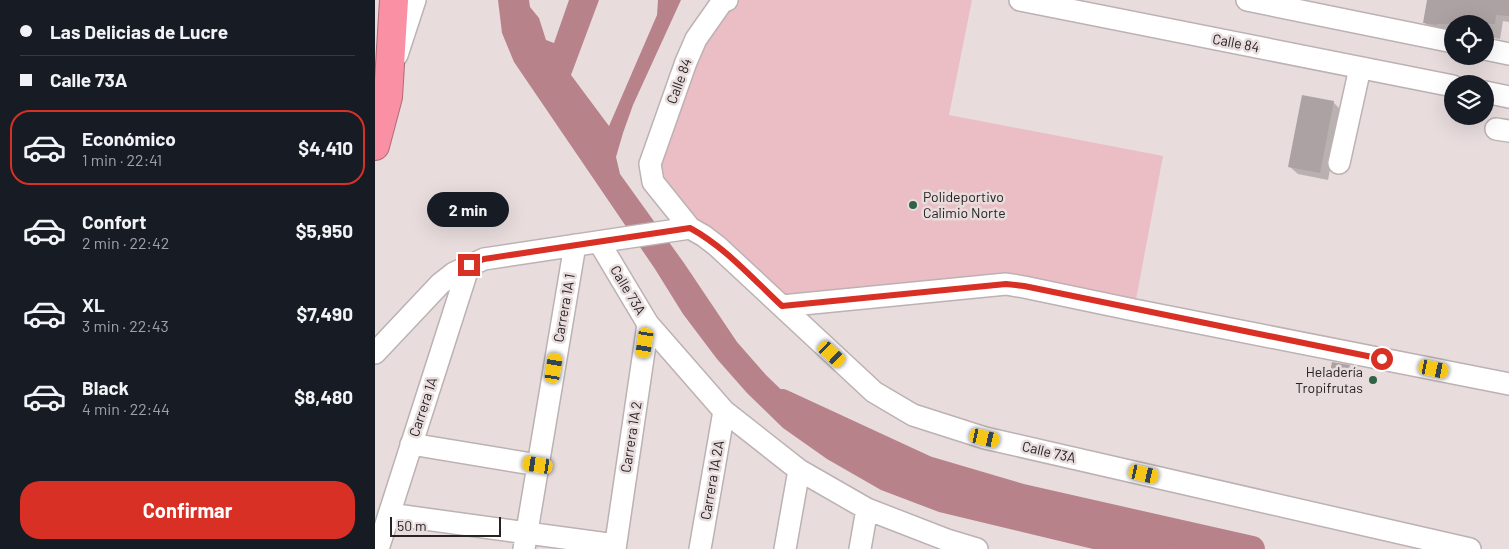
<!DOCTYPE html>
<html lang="es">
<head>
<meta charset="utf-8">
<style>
  :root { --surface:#171b24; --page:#20242c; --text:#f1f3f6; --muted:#9ea1a6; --line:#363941; --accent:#d93025 }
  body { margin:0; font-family:Barlow,sans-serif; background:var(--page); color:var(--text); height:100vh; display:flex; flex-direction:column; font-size:19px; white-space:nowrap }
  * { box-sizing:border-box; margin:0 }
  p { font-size:16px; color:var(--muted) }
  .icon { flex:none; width:28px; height:28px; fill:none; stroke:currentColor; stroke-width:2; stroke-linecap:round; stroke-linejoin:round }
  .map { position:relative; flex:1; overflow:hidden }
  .side { display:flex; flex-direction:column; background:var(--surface); width:375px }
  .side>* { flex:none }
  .hud { display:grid; align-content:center; height:110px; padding:0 20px; background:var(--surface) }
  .tools { position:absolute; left:1069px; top:15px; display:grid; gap:10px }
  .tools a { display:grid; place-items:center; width:50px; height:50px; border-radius:50%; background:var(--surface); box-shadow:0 5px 20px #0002; font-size:25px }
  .scale { position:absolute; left:15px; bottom:12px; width:111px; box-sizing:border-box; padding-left:5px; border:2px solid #272324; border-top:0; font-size:14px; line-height:18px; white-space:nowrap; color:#272324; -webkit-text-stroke:4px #e8dcdd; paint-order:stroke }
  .end { position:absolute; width:22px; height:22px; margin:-11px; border:6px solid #d93025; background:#fff; box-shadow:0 0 0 2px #fff }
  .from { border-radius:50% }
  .bubble { position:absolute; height:35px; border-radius:18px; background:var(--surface); box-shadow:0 5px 20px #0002; font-size:16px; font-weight:700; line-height:35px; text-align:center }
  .car { position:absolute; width:15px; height:30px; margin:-15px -8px; border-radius:6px; box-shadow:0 0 4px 1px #0007; background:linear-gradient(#f5c518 24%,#345 0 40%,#f5c518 0 76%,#345 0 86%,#f5c518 0) }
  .hud b { display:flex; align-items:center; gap:18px; height:48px; font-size:19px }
  .hud b+b { border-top:1px solid var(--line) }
  .hud i { width:12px; height:12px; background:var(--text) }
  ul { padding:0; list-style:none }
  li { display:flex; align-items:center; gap:15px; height:75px; margin:0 10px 8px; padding:0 10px; border:2px solid transparent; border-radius:20px }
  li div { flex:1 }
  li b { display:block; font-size:19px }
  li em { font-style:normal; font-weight:700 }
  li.selected { border-color:var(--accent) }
  li>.icon { width:45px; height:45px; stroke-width:1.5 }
  .button { display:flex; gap:10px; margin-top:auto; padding:10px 20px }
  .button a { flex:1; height:58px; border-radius:20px; background:var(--accent); color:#fff; font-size:20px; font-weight:700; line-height:58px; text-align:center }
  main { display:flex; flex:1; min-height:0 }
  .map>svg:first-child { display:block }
  .green { fill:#ebbec5 }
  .water { fill:#b8828a }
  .shadow { fill:#0003 }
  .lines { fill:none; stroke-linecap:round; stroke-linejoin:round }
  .river { stroke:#b8828a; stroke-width:26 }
  .building { fill:#ada2a3 }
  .minor-casing { stroke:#bcb1b3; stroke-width:24 }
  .highway-casing { stroke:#b06a77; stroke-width:30 }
  .minor { stroke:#fff; stroke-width:21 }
  .highway { stroke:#f990a3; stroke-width:28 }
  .route { stroke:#d93025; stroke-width:6 }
  .poi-dot { fill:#2f6348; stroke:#e8dcdd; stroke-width:2 }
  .labels { text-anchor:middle; stroke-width:5; stroke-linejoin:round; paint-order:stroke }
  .street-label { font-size:14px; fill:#272324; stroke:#e8dcdd }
  .poi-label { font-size:14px; fill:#272324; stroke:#e8dcdd; text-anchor:start }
</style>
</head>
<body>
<main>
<section class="side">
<div class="hud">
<b><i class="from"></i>Las Delicias de Lucre</b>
<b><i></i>Calle 73A</b>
</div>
<ul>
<li class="selected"><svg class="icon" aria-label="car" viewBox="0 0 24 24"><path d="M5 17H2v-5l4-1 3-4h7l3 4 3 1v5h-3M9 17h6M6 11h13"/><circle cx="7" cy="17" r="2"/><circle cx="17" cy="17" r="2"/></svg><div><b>Económico</b><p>1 min · 22:41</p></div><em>$4,410</em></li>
<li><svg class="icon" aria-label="car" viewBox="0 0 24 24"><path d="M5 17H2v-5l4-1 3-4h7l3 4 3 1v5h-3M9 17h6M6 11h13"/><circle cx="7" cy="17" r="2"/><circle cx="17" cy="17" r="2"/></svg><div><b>Confort</b><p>2 min · 22:42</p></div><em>$5,950</em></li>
<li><svg class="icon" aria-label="car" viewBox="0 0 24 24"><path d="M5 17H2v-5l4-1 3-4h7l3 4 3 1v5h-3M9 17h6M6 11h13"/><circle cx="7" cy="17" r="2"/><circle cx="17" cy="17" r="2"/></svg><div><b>XL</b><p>3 min · 22:43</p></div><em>$7,490</em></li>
<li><svg class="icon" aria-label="car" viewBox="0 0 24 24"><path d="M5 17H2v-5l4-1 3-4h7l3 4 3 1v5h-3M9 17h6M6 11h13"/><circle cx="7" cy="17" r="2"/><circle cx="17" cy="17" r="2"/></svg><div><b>Black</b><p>4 min · 22:44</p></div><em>$8,480</em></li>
</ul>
<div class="button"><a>Confirmar</a></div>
</section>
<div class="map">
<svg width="1134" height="549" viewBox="0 0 1134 549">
  <rect width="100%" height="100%" fill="#e8dcdd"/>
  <path class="green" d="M352 0H597L574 115 788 156 759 310 649 287 407 306 278 182 311 62Z"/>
  <path class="water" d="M123 0H154L155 7 164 18 171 40 179 43 194 0H224L196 75 234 126 282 15 283 0H306L258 105 248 133 241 157 245 174 309 263 362 342 391 375 424 407 466 436 517 466 572 487 835 549H718L564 512 506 490 452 459 408 428 372 393 342 359 308 314 280 269 139 62 127 33Z"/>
  <path class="shadow" d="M1053 0H1134V22L1128 21 1125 39 1110 36V24H1078V31L1057 30 1050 23Z
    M958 102 966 110 953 180 923 174 914 166Z
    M975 367 977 369 975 377 959 374 957 372Z"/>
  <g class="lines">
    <path class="river" d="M407 402 552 469 647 497 877 549"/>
  </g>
  <path class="building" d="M1052 0H1134V16L1121 15 1120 24H1062V25L1048 23Z
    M927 95 959 101 945 173 913 167Z
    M957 362 975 365 973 376 955 372Z"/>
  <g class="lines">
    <g class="minor-casing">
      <path id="minor" d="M352 0 347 2 321 39 311 62 275 164 278 182 315 228 329 236 342 246 499 392 538 415 610 438 1095 549
        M645 0 1078 86
        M872 0 1078 42
        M1110 49 1134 54
        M22 55 40 0
        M1110 92 1134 97
        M1121 129 1134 131
        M964 163 985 68
        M224 242 273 324 349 411 424 470 492 509 572 540 602 549
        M407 306 631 284 649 287 759 310 1134 384
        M0 353 65 284 79 273 109 259 315 228
        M36 444 163 465
        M14 514 240 545
        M3 549 94 265
        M149 549 200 245
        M240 549 273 324
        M325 549 349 411
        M410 549 424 470
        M485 549 492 509"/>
    </g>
    <g class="highway-casing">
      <path id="highway" d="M0 146 13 97 19 0"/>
    </g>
    <use href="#minor" class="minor"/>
    <use href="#highway" class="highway"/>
  </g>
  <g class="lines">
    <path class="route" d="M94 265 109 259 315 228C350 247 378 279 407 306L631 284 649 286 1007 359"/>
  </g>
  <g class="poi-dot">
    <circle cx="538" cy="205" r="5"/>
    <circle cx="998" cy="380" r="5"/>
  </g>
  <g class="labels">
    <g class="street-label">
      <text transform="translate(861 43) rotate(11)" y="5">Calle 84</text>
      <text transform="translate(304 81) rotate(-70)" y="5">Calle 84</text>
      <text transform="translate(253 290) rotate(59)" y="5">Calle 73A</text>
      <text transform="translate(189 308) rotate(-80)" y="5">Carrera 1A 1</text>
      <text transform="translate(48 407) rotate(-72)" y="5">Carrera 1A</text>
      <text transform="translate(256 437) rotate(-81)" y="5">Carrera 1A 2</text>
      <text transform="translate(674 452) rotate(13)" y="5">Calle 73A</text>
      <text transform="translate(337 480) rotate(-80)" y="5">Carrera 1A 2A</text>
    </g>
    <g class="poi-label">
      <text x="548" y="202">Polideportivo<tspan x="548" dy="16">Calimio Norte</tspan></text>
      <text x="988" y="377" text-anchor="end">Heladería<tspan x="988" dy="16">Tropifrutas</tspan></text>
    </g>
  </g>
</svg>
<div class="tools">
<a><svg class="icon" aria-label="locate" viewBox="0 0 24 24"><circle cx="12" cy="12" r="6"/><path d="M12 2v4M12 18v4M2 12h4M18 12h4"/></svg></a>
<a><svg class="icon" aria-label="layers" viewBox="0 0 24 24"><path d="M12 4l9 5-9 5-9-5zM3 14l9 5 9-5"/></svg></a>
</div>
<div class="scale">50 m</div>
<i class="end from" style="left:1007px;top:359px"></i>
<i class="end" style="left:94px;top:265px"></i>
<div class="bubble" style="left:52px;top:192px;width:82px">2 min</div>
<i class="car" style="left:270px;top:343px;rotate:189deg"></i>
<i class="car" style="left:457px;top:354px;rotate:133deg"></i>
<i class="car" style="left:179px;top:368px;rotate:9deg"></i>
<i class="car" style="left:1059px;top:369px;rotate:102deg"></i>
<i class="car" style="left:610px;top:438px;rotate:103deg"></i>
<i class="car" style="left:163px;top:465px;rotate:279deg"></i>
<i class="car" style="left:769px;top:474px;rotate:103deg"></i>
</div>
</main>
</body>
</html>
